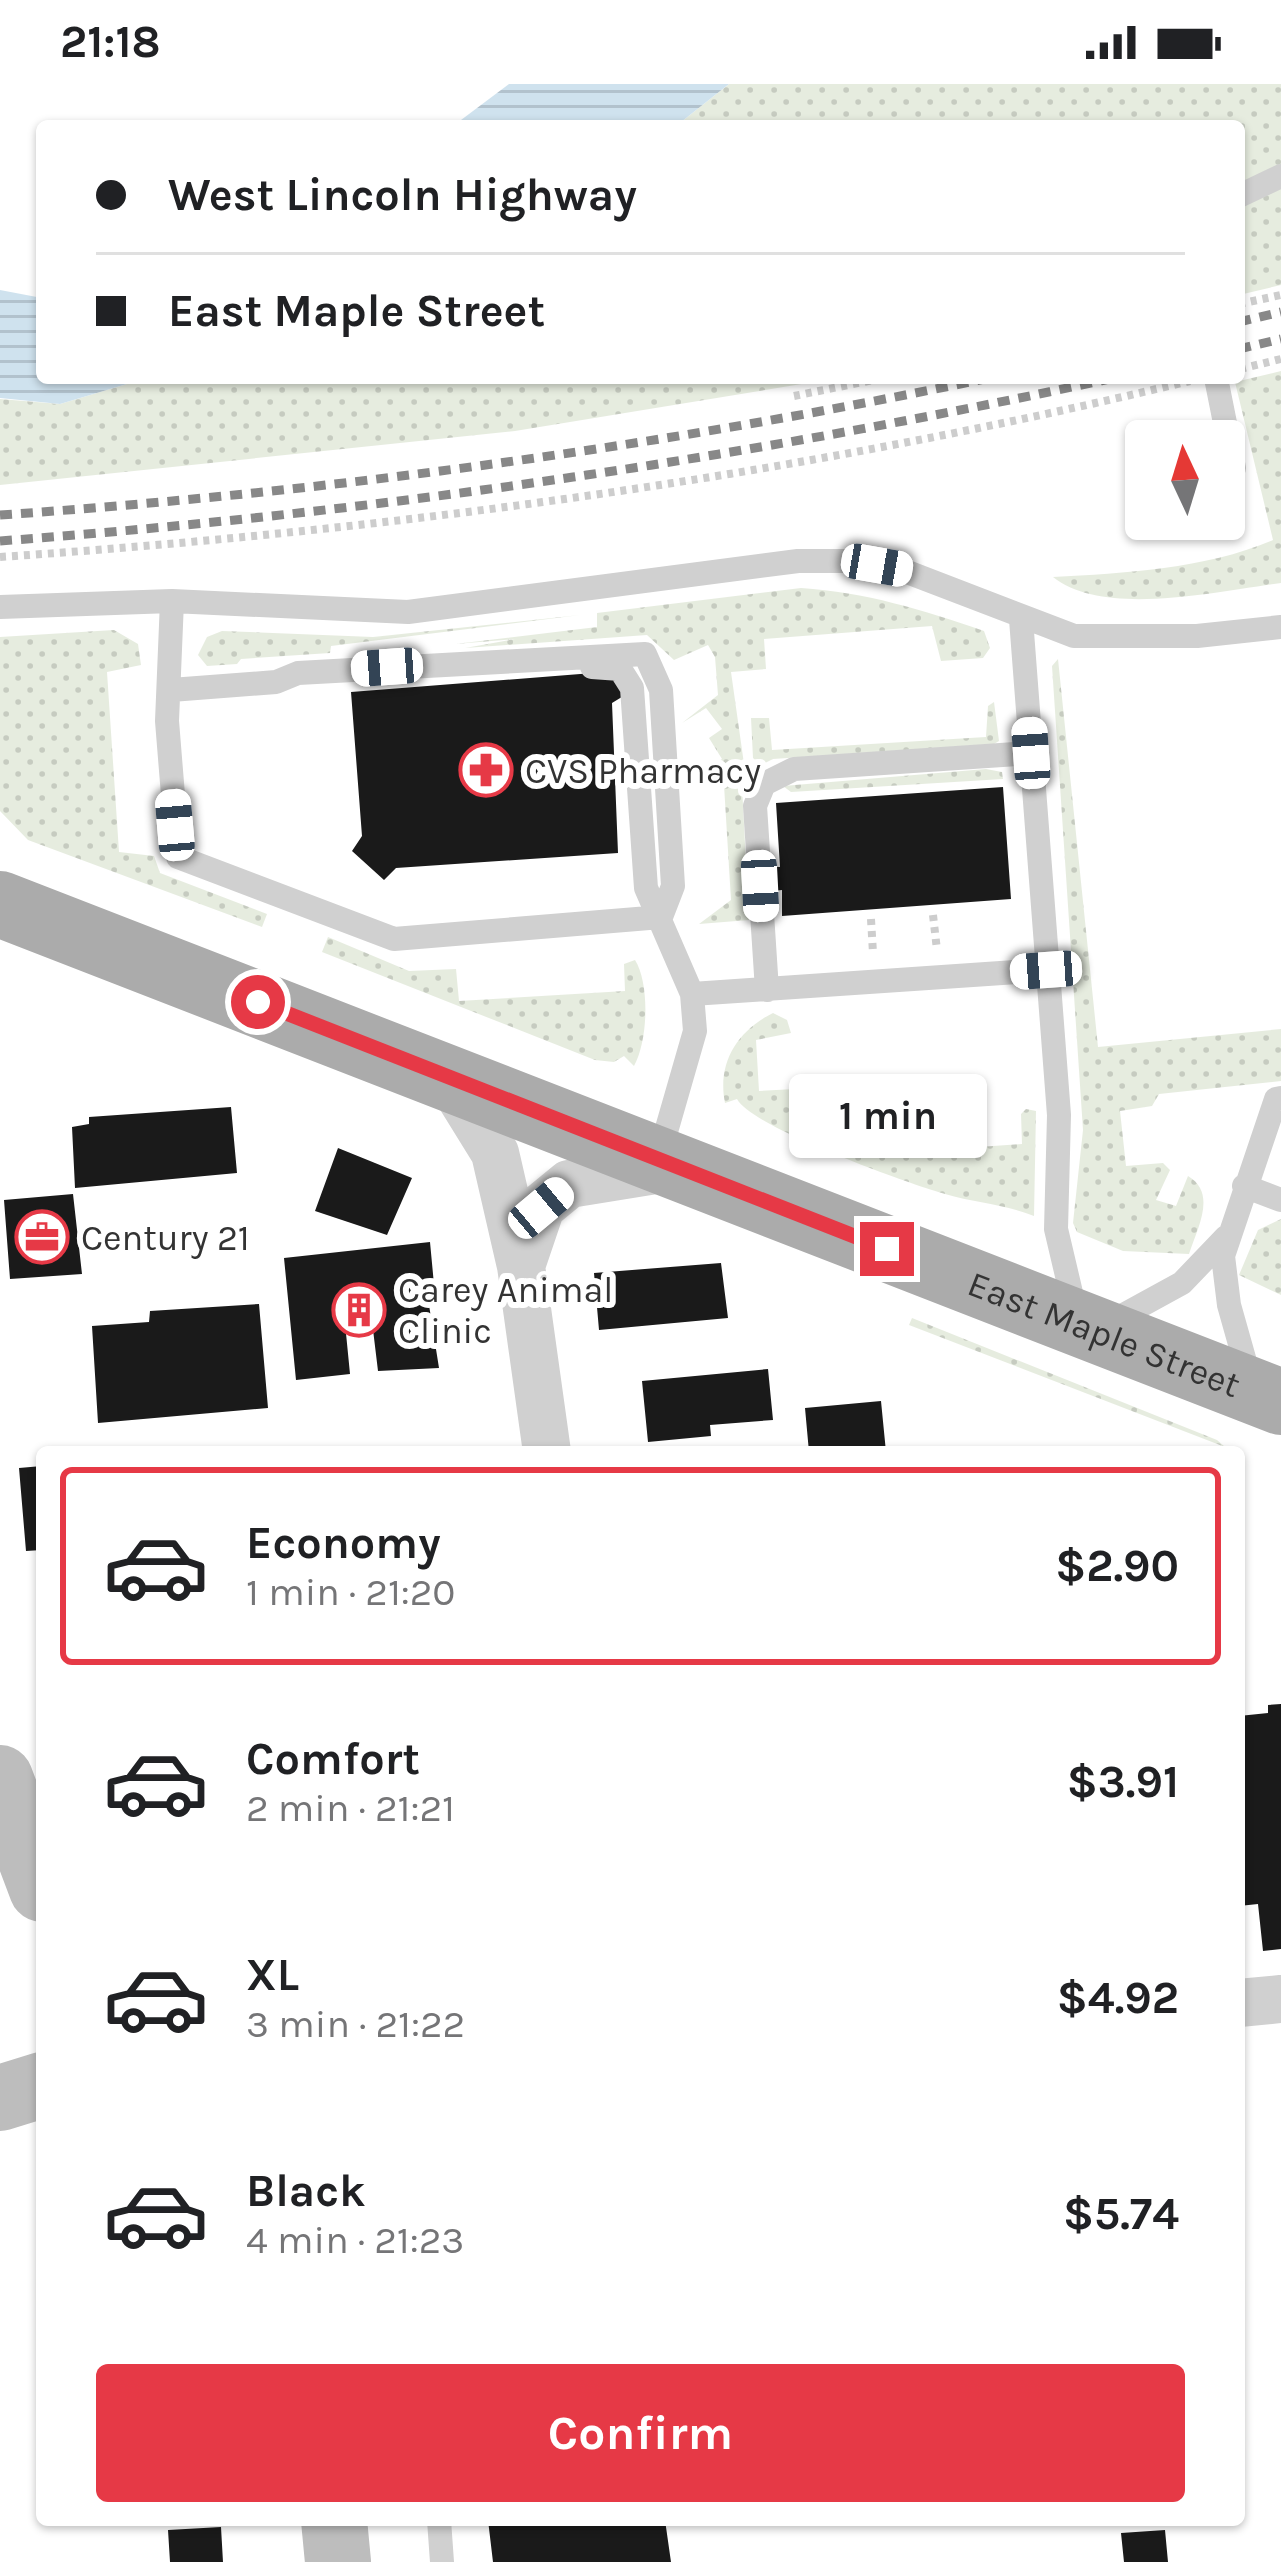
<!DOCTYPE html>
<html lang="en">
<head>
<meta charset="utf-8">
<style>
  :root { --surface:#fff; --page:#f2f2f2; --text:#202124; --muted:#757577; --line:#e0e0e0; --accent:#e63946 }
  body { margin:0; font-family:Karla,sans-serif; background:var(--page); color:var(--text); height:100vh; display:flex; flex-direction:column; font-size:45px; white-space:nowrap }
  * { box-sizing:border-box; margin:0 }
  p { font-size:39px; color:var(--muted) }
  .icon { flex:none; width:66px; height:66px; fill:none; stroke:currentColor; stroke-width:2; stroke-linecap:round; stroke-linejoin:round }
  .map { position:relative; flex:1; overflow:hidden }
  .drawer { position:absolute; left:36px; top:1362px; width:1209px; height:1080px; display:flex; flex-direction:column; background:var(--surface); border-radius:12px; box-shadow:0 3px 9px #0004 }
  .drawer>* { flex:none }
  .guide { position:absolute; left:36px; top:36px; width:1209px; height:264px; border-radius:12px; box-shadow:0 3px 9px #0004; display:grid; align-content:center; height:264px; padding:0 60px; background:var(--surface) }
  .needle { width:78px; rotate:356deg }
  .fabs { position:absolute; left:1125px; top:336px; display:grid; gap:24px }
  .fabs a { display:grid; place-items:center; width:120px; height:120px; border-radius:12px; background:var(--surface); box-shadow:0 3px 9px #0004; font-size:60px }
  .end { position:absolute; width:54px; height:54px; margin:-27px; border:15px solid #e63946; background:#fff; box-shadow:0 0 0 6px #fff }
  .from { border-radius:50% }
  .bubble { position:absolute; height:84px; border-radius:12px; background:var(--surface); box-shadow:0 3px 9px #0004; font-size:39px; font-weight:700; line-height:84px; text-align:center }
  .car { position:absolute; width:36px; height:72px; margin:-36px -18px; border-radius:15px; box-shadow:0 0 9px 3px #0007; background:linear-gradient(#fff 24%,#345 0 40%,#fff 0 76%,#345 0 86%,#fff 0) }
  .guide b { display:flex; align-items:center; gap:42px; height:114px; font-size:45px }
  .guide b+b { border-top:3px solid var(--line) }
  .guide i { width:30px; height:30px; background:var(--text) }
  ul { padding:21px 0 0; list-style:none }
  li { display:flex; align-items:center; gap:36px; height:198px; margin:0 24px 18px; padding:0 36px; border:6px solid transparent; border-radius:12px }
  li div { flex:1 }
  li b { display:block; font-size:45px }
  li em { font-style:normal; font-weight:700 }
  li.on { border-color:var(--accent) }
  li>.icon { width:108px; height:108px; stroke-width:1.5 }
  .cta { display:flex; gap:24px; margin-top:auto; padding:24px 60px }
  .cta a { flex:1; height:138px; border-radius:12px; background:var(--accent); color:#fff; font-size:48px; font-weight:700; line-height:138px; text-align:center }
  .status { display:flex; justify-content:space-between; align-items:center; height:84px; padding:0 60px; background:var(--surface); direction:ltr }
  .status svg { height:33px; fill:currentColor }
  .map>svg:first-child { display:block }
  .grass { fill:url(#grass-dots) }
  .water { fill:url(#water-rules) }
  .building { fill:#1a1a1a }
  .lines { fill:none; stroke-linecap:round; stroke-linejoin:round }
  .path { stroke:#cdcdcd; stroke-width:8; stroke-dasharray:6 6; stroke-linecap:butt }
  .lane { stroke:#d0d0d0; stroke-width:24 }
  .street { stroke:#d0d0d0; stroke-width:48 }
  .secondary { stroke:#bdbdbd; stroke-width:66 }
  .primary { stroke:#ababab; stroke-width:66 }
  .rail { stroke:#888; stroke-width:9; stroke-dasharray:12 9; stroke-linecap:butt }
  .route { stroke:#e63946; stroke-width:15 }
  .labels { text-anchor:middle; stroke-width:12; stroke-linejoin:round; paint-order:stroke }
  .poi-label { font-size:36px; fill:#333; stroke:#fff; text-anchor:start }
  .street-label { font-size:36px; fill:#333; stroke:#fff }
</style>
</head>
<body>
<div class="status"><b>21:18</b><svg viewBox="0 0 49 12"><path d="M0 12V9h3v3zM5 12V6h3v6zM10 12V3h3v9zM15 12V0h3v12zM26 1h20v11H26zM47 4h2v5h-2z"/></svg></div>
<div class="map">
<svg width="1281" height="2478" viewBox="0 0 1281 2478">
  <defs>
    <pattern id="grass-dots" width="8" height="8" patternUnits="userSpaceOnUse" patternTransform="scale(3)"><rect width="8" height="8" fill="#e6ecdf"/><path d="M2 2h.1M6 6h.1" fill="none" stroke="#c6cbc0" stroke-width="1.8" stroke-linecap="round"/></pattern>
    <pattern id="water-rules" width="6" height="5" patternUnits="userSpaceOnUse" patternTransform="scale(3)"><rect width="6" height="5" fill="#cfe2ee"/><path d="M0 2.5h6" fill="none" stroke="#b2c2cd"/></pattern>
  </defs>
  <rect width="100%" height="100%" fill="#fff"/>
  <path class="grass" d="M729 0H1281V201L1239 211V42H676Z
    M1281 287V499C1217 507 1104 534 1053 493 1125 489 1205 485 1273 456L1235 298Z
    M147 294H838L515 347 0 401V315L60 320Z
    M801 504C865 508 923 526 984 547L990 564 983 574 941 577 932 542 764 555 766 585 731 588 744 680 752 688 742 702 749 836 699 840 731 816 724 701 713 685 691 700 687 697 722 675 709 654 722 645 706 624 682 639 718 611 715 573 708 561 674 576 647 551 465 564 515 555 455 560 597 543V529Z
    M580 531 331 562 330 569 241 575 237 580 207 582 198 571 207 553 222 547 373 553Z
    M114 546 138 560 141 581 107 588 119 768 154 772 160 789 267 830 262 843 28 756 0 727V553Z
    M1058 575 1098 963 1281 945V997L1159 1010 1152 1022 1120 1027 1126 1082 1163 1079 1170 1086 1156 1116 1176 1122 1188 1092C1217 1109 1198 1143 1189 1170L1123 1167 1077 1148 1073 1139 1083 1046 1052 582Z
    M994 618 999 657 994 660 773 675 761 681 753 674 751 634H769L772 666 986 653 988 622Z
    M986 685 1002 688 1003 695 791 708 783 702Z
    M328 853 409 887 456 885 459 917 625 907 624 880 635 876C650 900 648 957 634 982L624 972 614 978 595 976 322 868Z
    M773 929 787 936 791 949 756 956 759 1007 795 1005C826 1047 856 1032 901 1035L907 1068 1022 1060 1021 1030 1026 1025 1036 1027 1034 1132C1004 1120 975 1119 945 1110 907 1099 753 1044 737 1015L725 1019C717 979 737 947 773 929Z
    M1281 1135V1211L1239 1191 1258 1146Z
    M912 1234 1217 1356 1225 1363 909 1241Z"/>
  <path class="water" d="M509 0H729L676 42H453Z
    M0 206 42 214V294H147L60 320 0 314Z"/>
  <path class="building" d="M618 587 630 608 612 619 618 769 396 784 384 796 352 767 362 752 351 608Z
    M1003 703 1011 815 782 832V806L772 807 770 783H780L776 719Z
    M231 1023 237 1089 75 1104 72 1043 89 1040V1033Z
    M338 1064 412 1094 387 1151 315 1127Z
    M73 1110 82 1190 10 1195 4 1116Z
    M430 1158 436 1222 429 1221 439 1284 378 1287 371 1229H344L350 1290 296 1296 284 1174Z
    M721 1179 728 1234 599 1246 594 1189Z
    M259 1220 268 1324 98 1339 92 1242 149 1238 150 1227Z
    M768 1285 773 1336 710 1341 711 1352 648 1358 642 1297Z
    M881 1317 886 1368H809L805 1324Z
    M42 1382V1466L26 1467 19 1384Z
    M1281 1620V1865L1263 1867 1258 1820 1239 1822V1632L1268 1629V1621Z
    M488 2436H665L671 2478H493Z
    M221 2443 223 2478H170L168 2446Z
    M1165 2446 1168 2478H1124L1121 2449Z"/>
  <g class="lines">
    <path class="path" d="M1239 220 1281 211
      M1240 285 1281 275
      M794 312 883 294
      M0 473C399 446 801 391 1190 297
      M933 831 937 866
      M871 835 873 869"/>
    <path class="lane" d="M1239 112 1281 92
      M1216 294 1234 384
      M172 517 167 637 178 773 394 855 661 833
      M0 523 172 517 408 528 798 477H852L902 486 1074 552H1197L1281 543
      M1021 535 1059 1031 1056 1145 1076 1230
      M592 583 620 585 632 604 646 804 692 910 695 947 659 1072
      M171 606 276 598 298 589 645 570 661 606 673 802 661 833
      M767 906 755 722 764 700 794 685 1031 669
      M692 910 1046 886
      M1244 1102 1281 1116
      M1109 1239 1182 1199 1226 1153
      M1251 1299 1229 1221 1223 1172 1276 1015 1281 1014
      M439 2436 442 2478"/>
    <path class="street" d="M448 993 495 1069 521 1182 547 1368
      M521 1182 541 1123 569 1100 674 1083
      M1239 1919 1281 1915"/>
    <path class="secondary" d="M0 1694 42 1805
      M0 2014 42 2001
      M334 2436 338 2478"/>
    <path class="primary" id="s1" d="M0 820 1281 1318"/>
    <path class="rail" d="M1239 238 1281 228
      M1239 265 1281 255
      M0 431C332 408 664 362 989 294
      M0 457C375 429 747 374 1114 294"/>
  </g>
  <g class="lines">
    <path class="route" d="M258 918 887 1165"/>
  </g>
  <defs>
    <g id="pharmacy-ring" transform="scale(2.7)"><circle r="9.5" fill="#fff" stroke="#e63946" stroke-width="1.5"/><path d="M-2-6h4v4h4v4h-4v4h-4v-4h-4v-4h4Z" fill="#e63946"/></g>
    <g id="office-ring" transform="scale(2.7)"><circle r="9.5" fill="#fff" stroke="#e63946" stroke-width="1.5"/><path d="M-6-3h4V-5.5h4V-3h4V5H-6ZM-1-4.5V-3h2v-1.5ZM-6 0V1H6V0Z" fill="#e63946"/></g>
    <g id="building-ring" transform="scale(2.7)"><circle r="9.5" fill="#fff" stroke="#e63946" stroke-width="1.5"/><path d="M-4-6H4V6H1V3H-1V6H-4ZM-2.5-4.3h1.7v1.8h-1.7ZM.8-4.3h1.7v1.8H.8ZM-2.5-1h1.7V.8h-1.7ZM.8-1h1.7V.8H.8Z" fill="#e63946"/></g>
  </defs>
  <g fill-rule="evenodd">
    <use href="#pharmacy-ring" x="486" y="686"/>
    <use href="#office-ring" x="42" y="1153"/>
    <use href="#building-ring" x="359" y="1226"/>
  </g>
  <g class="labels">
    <g class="poi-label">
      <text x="525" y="699">CVS Pharmacy</text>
      <text x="81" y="1166">Century 21</text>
      <text x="398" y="1218">Carey Animal<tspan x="398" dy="41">Clinic</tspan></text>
    </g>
    <g class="street-label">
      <text dy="13" stroke="none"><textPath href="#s1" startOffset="1185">East Maple Street</textPath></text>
    </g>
  </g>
</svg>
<div class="fabs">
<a><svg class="needle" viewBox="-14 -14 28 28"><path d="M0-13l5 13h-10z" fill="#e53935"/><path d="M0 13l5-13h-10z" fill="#757577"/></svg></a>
</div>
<i class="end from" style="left:258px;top:918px"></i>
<i class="end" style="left:887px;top:1165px"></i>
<div class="bubble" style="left:789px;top:990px;width:198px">1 min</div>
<i class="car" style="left:877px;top:481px;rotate:100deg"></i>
<i class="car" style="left:387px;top:583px;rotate:266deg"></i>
<i class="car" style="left:1031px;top:669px;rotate:356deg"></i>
<i class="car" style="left:175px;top:741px;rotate:355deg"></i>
<i class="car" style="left:760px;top:802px;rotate:177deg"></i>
<i class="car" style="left:1046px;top:886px;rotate:266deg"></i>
<i class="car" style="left:541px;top:1124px;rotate:50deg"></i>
<div class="guide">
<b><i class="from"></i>West Lincoln Highway</b>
<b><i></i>East Maple Street</b>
</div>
<section class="drawer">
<ul>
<li class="on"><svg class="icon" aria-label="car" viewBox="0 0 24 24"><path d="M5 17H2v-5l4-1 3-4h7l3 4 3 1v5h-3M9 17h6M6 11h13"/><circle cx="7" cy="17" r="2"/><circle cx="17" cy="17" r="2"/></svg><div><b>Economy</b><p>1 min · 21:20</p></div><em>$2.90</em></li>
<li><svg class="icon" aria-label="car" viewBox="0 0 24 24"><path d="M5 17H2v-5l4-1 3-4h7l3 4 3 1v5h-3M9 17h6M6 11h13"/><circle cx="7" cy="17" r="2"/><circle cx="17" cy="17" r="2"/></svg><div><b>Comfort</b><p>2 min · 21:21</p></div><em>$3.91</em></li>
<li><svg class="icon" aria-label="car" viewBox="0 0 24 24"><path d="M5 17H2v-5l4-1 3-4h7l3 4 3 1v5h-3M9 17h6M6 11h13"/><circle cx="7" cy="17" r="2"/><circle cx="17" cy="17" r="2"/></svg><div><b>XL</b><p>3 min · 21:22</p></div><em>$4.92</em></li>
<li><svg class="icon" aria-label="car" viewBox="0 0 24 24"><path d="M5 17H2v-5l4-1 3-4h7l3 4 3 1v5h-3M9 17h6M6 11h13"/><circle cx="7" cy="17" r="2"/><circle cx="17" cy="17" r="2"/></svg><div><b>Black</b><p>4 min · 21:23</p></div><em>$5.74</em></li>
</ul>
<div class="cta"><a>Confirm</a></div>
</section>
</div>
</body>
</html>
